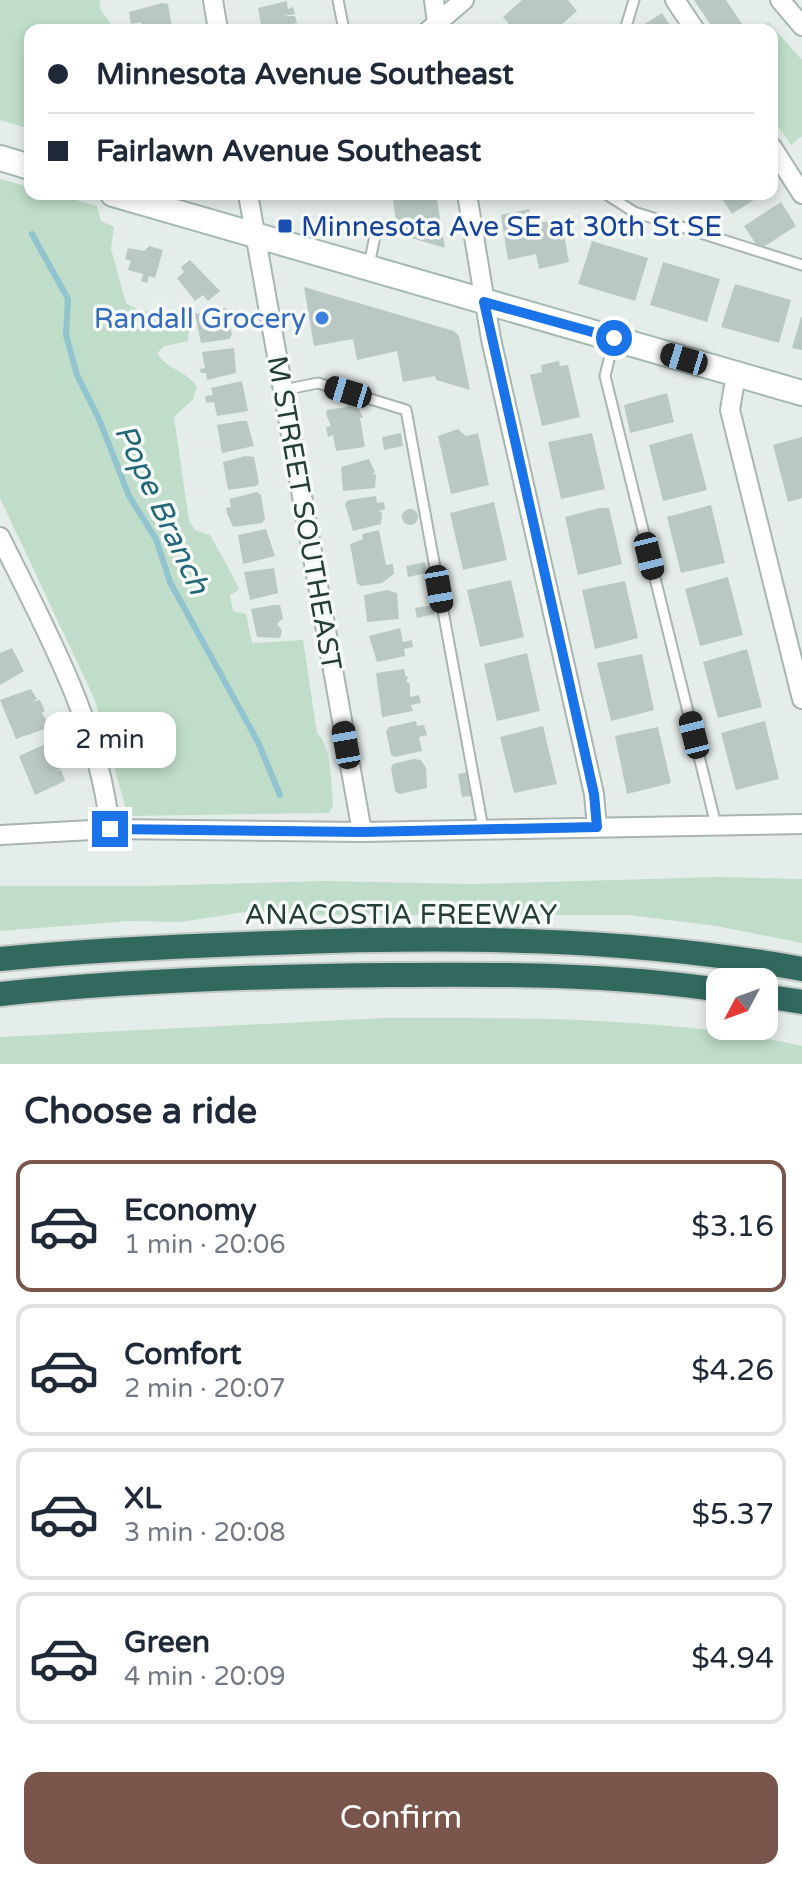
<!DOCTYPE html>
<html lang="en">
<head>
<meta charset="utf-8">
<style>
  :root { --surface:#fff; --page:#f2f2f3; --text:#1f2937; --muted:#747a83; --line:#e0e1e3; --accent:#7a554c }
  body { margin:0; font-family:"Varela Round",sans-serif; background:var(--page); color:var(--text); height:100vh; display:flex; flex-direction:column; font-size:30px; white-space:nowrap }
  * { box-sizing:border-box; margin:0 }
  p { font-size:26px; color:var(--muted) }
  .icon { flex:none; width:44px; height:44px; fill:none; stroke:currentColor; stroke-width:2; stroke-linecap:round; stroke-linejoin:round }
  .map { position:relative; height:1064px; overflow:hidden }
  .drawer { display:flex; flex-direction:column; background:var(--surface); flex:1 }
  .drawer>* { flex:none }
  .guide { position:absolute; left:24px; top:24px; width:754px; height:176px; border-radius:16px; box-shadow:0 4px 12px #0003; display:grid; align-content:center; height:176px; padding:0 24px; background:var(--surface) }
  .needle { width:52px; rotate:229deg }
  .buttons { position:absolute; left:706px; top:968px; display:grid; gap:16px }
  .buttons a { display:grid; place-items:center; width:72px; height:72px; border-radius:16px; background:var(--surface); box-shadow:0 4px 12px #0003; font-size:40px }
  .end { position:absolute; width:36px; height:36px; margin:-18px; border:10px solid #1a73e8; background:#fff; box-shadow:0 0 0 4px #fff }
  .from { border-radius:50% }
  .bubble { position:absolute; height:56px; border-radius:16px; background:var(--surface); box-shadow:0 4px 12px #0003; font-size:26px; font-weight:600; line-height:56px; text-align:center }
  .car { position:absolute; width:24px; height:48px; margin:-24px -12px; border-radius:10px; box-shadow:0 0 6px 2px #0007; background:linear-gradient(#222 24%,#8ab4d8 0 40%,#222 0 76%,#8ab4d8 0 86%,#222 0) }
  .guide b { display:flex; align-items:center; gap:28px; height:76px; font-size:30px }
  .guide b+b { border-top:2px solid var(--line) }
  .guide i { width:20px; height:20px; background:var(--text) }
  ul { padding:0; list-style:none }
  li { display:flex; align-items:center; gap:24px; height:132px; margin:0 16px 12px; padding:0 8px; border:4px solid var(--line); border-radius:16px }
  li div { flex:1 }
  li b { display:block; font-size:30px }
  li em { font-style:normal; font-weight:600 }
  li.current { border-color:var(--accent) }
  li>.icon { width:72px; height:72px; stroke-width:1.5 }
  h2 { padding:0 24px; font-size:36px; line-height:96px }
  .button { display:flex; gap:16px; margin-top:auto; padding:16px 24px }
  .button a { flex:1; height:92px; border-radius:16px; background:var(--accent); color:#fff; font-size:32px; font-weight:600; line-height:92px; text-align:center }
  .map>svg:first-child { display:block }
  .green { fill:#bfddc8 }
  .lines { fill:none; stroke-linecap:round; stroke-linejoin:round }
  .stream { stroke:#91c4cf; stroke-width:6 }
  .building { fill:#bac8c3 }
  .lane-casing { stroke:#a8b5b1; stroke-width:13 }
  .street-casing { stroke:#a8b5b1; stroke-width:22 }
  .secondary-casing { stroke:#a4b9b2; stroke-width:28 }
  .highway-casing { stroke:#c2c9c7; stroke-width:28 }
  .lane { stroke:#fff; stroke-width:9 }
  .street { stroke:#fff; stroke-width:18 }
  .secondary { stroke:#fff; stroke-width:24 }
  .highway { stroke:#32695f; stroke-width:24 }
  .route { stroke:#1a73e8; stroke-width:10 }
  .transit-dot { fill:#1a4fb4; stroke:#f6faf8; stroke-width:3 }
  .shop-dot { fill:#3f7fe0; stroke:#f6faf8; stroke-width:3 }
  .labels { text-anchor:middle; stroke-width:7; stroke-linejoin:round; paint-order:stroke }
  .transit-label { font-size:28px; fill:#164399; stroke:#f6faf8; text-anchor:start }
  .shop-label { font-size:28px; fill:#366cbe; stroke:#f6faf8; text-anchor:end }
  .street-label { font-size:28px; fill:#253f38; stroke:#f6faf8 }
  .water-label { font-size:30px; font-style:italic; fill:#226778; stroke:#f6faf8 }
</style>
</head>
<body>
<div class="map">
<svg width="802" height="1064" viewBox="0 0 802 1064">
  <rect width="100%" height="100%" fill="#e5edea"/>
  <path class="green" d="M0 0H100C97 13 111 18 112 30H30V129L0 120Z
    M768 22 802 60V136L791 145 772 117V30H761Z
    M0 179 30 187V194H54L97 206 101 221 114 227 111 249 126 303 140 311H191L188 341 165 346 157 353C167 370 188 371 197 387L193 399 174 417 189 521 195 530 210 535C215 544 238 584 239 590L230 595 233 611 246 614 252 643 303 640 317 733C332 747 331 784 333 806L329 813 128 816 95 700 0 498Z
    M719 877 802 879V943L717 926 628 915H303L245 912 181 922 130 921 0 931V886H147L325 881 472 884Z
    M383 1018C522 1018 666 1016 802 1046V1064H0V1037Z"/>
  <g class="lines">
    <path class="stream" d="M32 234 68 299 66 335 77 375 99 419 129 496 156 539 170 582 258 742 280 795"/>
  </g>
  <path class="building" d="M522 0H568L577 11 555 30H514L503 17Z
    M694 0H726L746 30H714Z
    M287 1 288 9 293 7 295 14 284 16H295L297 23 290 24 291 29 262 30 258 8Z
    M162 3 168 4 172 29 143 30 141 22 131 24 129 12Z
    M662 13 673 30H637L640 27Z
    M392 194H436L445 248 398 234Z
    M719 194H763L732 214Z
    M781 202 796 226 765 246 756 244 744 226Z
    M529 209 533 224 561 219 569 262 539 269 536 254 508 260 501 215Z
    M592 241 648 258 635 301 578 284Z
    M149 246 163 250 155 278 149 276 147 283 141 281 143 274 128 270 131 261 125 259 128 248 144 251Z
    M190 260 220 291 208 301 203 295 195 301 177 278 184 272 181 267Z
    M663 262 720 279 707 322 650 305Z
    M735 284 791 300 779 343 721 327Z
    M304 287 454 331 459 336 470 390 436 380 435 376 403 382 397 351 357 360 353 339 314 346Z
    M226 308 232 335 229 339 201 343 195 314Z
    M801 317H802V350L792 348Z
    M234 348 236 373 207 380 206 373H201L200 369 205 368 202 352Z
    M559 361 560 366 568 365 580 417 542 426 530 375 542 372 541 365Z
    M242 381 248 411 217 416 214 402 206 403 205 396 213 395 211 388Z
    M667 393 674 422 630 433 624 405Z
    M355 400 363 418H360L365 447 336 451 333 435 328 437 326 427 331 426 326 414 327 410 347 407 348 401Z
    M241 421H247L254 446 222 453 217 425Z
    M458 429 466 436 478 433 489 485 451 494 438 436Z
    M401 433 403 446 384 450 382 437Z
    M592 433 605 489 561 499 548 442Z
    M692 433 707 490 663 501 649 445Z
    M802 437V498L788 502 773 445Z
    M245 456 254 457 259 483 256 486 228 490 223 462Z
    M369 459 375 472 372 475 376 474 375 488 343 491 341 467Z
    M257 492 261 495 265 519 262 523 233 527 227 513 226 508 231 507 229 499Z
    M376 496 377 503 384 502 385 509 378 511 382 512 381 524 353 531 345 504 348 500Z
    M494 502 507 560 463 570 450 513Z
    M711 505 725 563 681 573 667 517Z
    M599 508H609L622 564 578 575 565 517Z
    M402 517a8 8 0 1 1 16 0a8 8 0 1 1-16 0Z
    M266 529 275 556 243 564 238 535Z
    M379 530 386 565 393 564 394 574 382 583 361 586 357 583 350 544 363 539 362 534Z
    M425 562 427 573 408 577 406 566Z
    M274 568 278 593 250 600 244 572Z
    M728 577 743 635 700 646 685 589Z
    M511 580 524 637 480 647 467 590Z
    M625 581 638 638 595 649 582 590Z
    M387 590 397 593 399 619 367 622 364 595Z
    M274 605H280L283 618 277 624 282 630 280 638 257 637 251 609Z
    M433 605 435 614 417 618 415 608Z
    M400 628 403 642 412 640 413 647 404 649 405 656 377 662 369 636Z
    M12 648 24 671 0 685V653Z
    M747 649 762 707 718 718 703 662Z
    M527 653 540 711 497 721 484 664Z
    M642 654 654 710 611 721 597 663Z
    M404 669 406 677 409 676 406 681 410 684V697L419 695 421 703 411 705 413 711 382 717 376 673Z
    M31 689 37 699 31 702 40 700 45 711 42 713 50 727 16 739 0 700Z
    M416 721 417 726 424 725 427 735 419 737 422 751 395 757 391 755 386 731 389 727Z
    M765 721 779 779 736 790 721 733Z
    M543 726 557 784 514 793 500 737Z
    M658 727 671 783 627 794 615 736Z
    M52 741 58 755 49 758 55 757 60 769 54 771 61 770 65 781 35 795 19 756Z
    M414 759 421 760 426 768 427 788 399 794 395 791 391 768 393 764Z
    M467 772 472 796 462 797 458 774Z"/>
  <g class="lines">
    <g class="lane-casing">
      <path id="lane" d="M338 0 344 30
        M625 30 634 0
        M606 194 634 212 802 265
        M369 265 377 226
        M614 339 605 376 716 825
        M283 390 318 383 406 410 483 828"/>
    </g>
    <g class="street-casing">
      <path id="street" d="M213 0 218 30
        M434 0 438 30
        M675 0 695 30
        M780 0 802 26
        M429 30 464 0
        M772 147 802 194
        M248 194 362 832
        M467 194 491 339 594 794 597 827
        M736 374 730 410 802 699
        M0 537C46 630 99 724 110 829
        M0 835 110 829 362 832 802 824"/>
    </g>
    <g class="secondary-casing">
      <path id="secondary" d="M0 158 30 167
        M113 194 802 393"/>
    </g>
    <g class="highway-casing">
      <path id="highway" d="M0 959C91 950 181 946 272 943 448 936 628 937 802 969
        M0 994C131 980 262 976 393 975 502 974 613 974 720 990
        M764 996 802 1002"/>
    </g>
    <use href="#lane" class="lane"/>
    <use href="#street" class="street"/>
    <use href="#secondary" class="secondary"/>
    <use href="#highway" class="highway"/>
  </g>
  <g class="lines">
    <path class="route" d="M110 829 362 832 597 827 594 794 484 302 614 338"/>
  </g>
  <rect class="transit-dot" x="277" y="218" width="16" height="16" rx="4"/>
  <circle class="shop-dot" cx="322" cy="318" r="8"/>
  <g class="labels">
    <g class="transit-label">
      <text x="301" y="236">Minnesota Ave SE at 30th St SE</text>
    </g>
    <g class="shop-label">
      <text x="306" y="328">Randall Grocery</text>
    </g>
    <g class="street-label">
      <text transform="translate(305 513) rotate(80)" y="10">M STREET SOUTHEAST</text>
      <text x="401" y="924">ANACOSTIA FREEWAY</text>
    </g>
    <g class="water-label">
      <text transform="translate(162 509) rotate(65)" y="10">Pope Branch</text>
    </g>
  </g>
</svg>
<div class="buttons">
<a><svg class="needle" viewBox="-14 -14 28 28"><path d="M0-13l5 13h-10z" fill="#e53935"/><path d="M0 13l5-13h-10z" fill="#747a83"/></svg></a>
</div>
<i class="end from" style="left:614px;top:338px"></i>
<i class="end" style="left:110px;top:829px"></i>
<div class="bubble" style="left:44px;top:712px;width:132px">2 min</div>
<i class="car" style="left:684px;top:359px;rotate:287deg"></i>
<i class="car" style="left:348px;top:392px;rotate:287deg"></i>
<i class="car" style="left:649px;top:556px;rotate:166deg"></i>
<i class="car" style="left:439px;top:589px;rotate:170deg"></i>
<i class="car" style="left:694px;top:735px;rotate:346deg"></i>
<i class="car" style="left:346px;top:745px;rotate:350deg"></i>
<div class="guide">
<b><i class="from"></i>Minnesota Avenue Southeast</b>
<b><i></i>Fairlawn Avenue Southeast</b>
</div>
</div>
<section class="drawer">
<h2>Choose a ride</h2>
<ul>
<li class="current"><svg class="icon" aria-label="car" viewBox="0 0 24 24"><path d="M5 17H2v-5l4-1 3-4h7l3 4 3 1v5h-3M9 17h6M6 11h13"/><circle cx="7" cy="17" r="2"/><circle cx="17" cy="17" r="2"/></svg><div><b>Economy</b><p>1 min · 20:06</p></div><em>$3.16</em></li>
<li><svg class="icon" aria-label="car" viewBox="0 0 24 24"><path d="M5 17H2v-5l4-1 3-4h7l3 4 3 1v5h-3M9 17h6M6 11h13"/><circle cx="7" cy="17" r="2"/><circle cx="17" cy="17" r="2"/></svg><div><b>Comfort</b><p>2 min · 20:07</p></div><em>$4.26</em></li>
<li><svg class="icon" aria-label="car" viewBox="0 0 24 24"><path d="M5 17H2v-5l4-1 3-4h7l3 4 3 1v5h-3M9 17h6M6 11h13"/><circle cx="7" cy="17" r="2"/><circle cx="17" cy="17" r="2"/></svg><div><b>XL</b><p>3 min · 20:08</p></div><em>$5.37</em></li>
<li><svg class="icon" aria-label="car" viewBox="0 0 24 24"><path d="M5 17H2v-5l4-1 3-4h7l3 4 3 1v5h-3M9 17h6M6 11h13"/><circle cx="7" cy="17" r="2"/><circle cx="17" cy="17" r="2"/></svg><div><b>Green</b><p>4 min · 20:09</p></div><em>$4.94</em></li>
</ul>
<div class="button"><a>Confirm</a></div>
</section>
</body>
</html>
